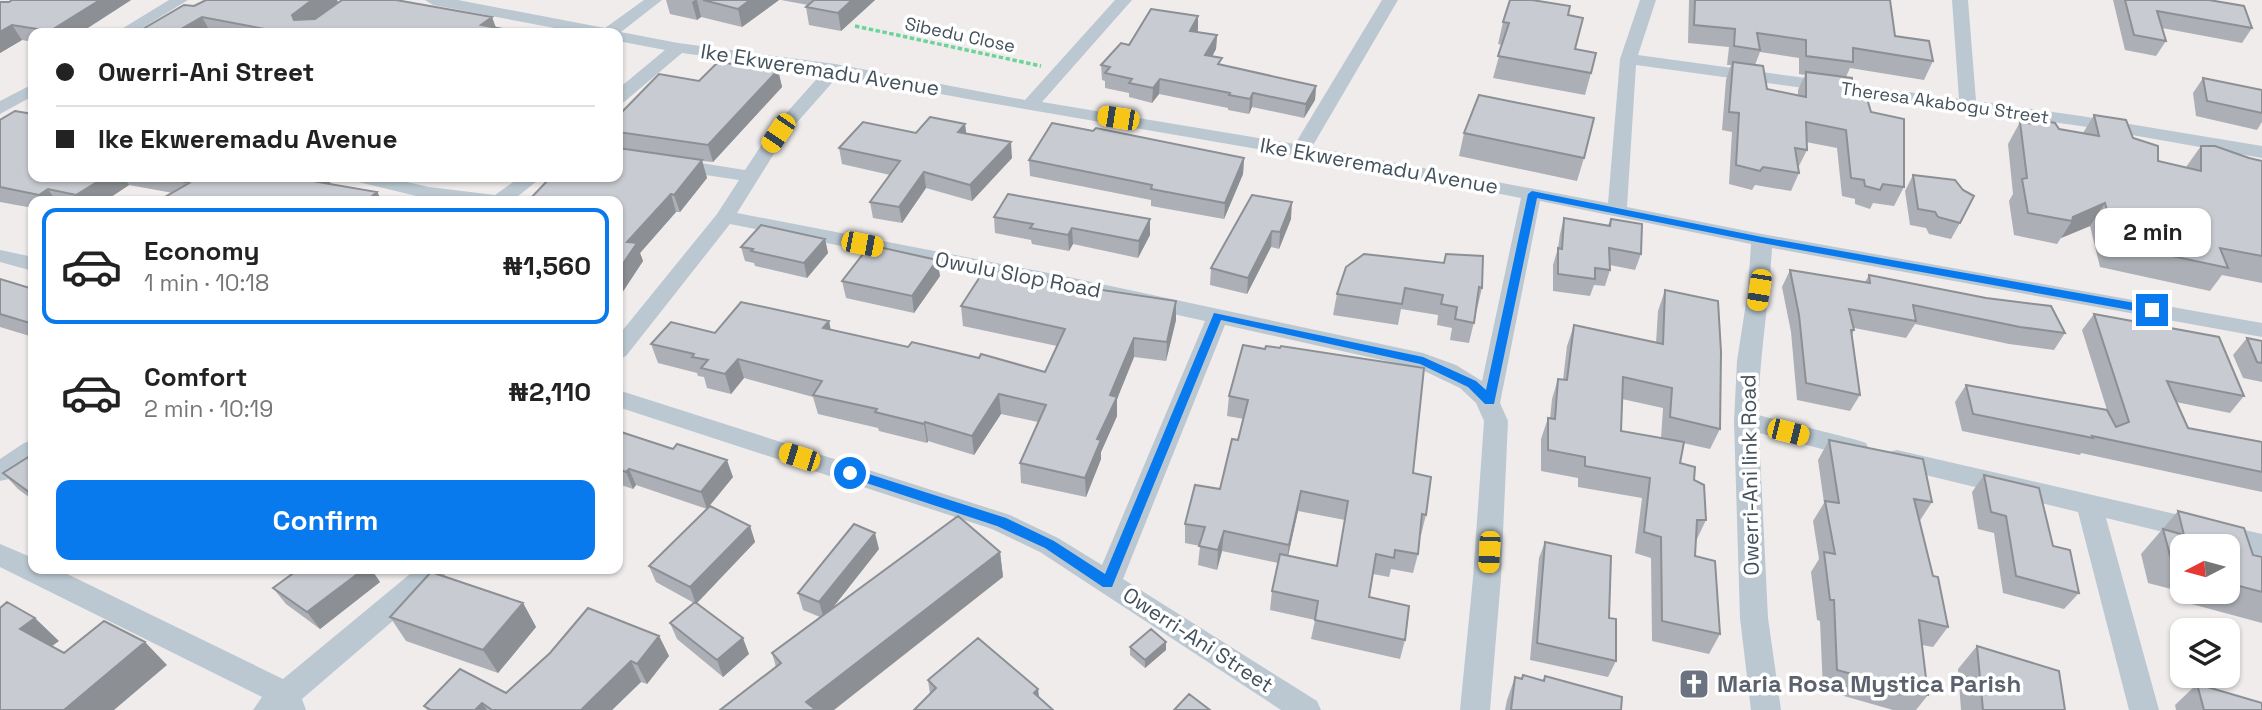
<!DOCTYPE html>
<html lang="en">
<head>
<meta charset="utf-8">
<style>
  :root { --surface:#fff; --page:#f6f6f6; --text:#222; --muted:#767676; --line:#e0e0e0; --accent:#087aee }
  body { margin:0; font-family:"Space Grotesk",sans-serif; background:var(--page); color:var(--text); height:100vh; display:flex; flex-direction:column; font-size:26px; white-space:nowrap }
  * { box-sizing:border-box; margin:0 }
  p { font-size:23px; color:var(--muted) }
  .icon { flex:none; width:38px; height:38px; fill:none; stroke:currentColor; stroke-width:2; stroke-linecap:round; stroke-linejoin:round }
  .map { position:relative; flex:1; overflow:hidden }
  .panel { position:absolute; left:28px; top:196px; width:595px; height:378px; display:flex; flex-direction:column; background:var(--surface); border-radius:14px; box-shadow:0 2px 5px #0004 }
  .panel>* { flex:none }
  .guide { position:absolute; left:28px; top:28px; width:595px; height:154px; border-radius:14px; box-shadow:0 2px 5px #0004; display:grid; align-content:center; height:154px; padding:0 28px; background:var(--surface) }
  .needle { width:46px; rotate:264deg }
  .tools { position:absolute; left:2170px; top:534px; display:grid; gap:14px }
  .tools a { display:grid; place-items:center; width:70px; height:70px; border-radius:14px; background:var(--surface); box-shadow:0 2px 5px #0004; font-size:35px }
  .end { position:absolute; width:32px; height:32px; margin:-16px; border:9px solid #087aee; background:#fff; box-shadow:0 0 0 4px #fff }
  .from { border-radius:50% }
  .bubble { position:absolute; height:49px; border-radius:14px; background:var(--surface); box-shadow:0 2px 5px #0004; font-size:23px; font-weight:600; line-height:49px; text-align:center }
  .car { position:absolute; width:21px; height:42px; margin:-21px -10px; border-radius:9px; box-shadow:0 0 5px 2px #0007; background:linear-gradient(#f5c518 24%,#345 0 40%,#f5c518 0 76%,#345 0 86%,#f5c518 0) }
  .guide b { display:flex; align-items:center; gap:24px; height:66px; font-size:26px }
  .guide b+b { border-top:2px solid var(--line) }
  .guide i { width:18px; height:18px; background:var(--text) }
  ul { padding:12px 0 0; list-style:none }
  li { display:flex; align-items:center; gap:21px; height:116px; margin:0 14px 10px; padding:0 14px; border:4px solid transparent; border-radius:14px }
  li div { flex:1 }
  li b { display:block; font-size:26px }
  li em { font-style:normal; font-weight:600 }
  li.active { border-color:var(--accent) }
  li>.icon { width:63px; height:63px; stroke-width:1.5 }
  .button { display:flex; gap:14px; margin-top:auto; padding:14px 28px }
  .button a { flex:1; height:80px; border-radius:14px; background:var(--accent); color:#fff; font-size:28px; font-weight:600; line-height:80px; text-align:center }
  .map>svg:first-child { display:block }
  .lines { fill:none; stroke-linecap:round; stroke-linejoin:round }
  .path { stroke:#6ad499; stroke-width:3.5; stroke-dasharray:4.5 2.5; stroke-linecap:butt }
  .street { fill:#bbc8d1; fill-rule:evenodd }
  .wall { fill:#acafb5; fill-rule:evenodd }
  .shaded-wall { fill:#8c8f93 }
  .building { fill:#c8ccd2; stroke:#8c8f93; stroke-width:2 }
  .route { fill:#087aee }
  .labels { text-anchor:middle; stroke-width:7; stroke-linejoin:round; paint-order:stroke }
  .far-street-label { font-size:18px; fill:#43515c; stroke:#fff }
  .street-label { font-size:21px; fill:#43515c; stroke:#fff }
  .near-worship-label { font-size:24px; font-weight:bold; fill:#5b616d; stroke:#fff; text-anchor:start }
</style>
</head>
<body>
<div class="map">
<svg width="2262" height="710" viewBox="0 0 2262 710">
  <rect width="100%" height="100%" fill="#f0ecec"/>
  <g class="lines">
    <path class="path" d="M855 26 1041 66"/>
    <path class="street" d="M169 0H188L134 33H115Z
      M425 0H458L605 28 644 0H662L621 32 678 43 835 64 1025 100 1115 0H1132L1042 102 1295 144 1382 0H1398L1312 147 1608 203 1620 59 1640 0H1656L1638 55 1959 99 1952 0H1968L1976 101 2081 116 2262 146V158L2081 126 1636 65 1627 207 1762 234 2262 323V337L1772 248C1769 304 1759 359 1758 415L1857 440 1866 443 1869 449 1866 455 1857 458 1759 433 1768 618 1781 710H1751L1740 618 1734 421 1737 361 1748 290 1751 244 1540 201 1500 403 1508 421 1501 578 1490 710H1460L1473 578 1484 421 1476 403 1460 388 1418 368 1225 325 1123 579 1317 701 1321 710H1281L1040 552 992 529 618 407V390L1010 515 1058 538 1102 565 1205 321 1064 290 730 224 626 356 618 359V336L717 214 739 180 618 162V150L745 170 772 129 823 72 682 53 624 102 618 103V89L665 50 618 41V33H581L433 5ZM839 75C1066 119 1295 152 1521 198L1482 381 1456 365 1423 353 1064 276 737 213 785 136Z
      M33 84V96L0 114V101Z
      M351 177H385L429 187 495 195 520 177H542L512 201 429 199 354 181Z
      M0 250 33 257V271L0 262Z
      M33 440V461L9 479 0 481V459L24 443Z
      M1897 450 2262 534V556L2106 518 2159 710H2129L2078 512 1888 466 1885 459 1888 452Z
      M0 544 33 558V569H57L283 679 416 569H447L444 577 302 699 306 710H253L262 697 0 567Z"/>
  </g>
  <path class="wall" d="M12 0H131L80 33H33V42L22 40 0 53V2H9Z
    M206 0H337L338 2 326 11 496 28 519 32 520 33H211L194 6Z
    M666 0H779L742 27 701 17 697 20 670 14Z
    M781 0H875L841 31 809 25 806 7 808 5Z
    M1689 0H1890L1895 36 1933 61 1924 80 1850 68 1846 77 1852 92 1871 112 1904 187 1894 206 1873 203 1870 209 1855 204V199L1842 196 1837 148 1806 142 1807 150 1798 168 1799 173 1791 191 1755 185 1752 190 1729 184 1732 132 1722 130 1726 80 1731 65H1727L1729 47 1688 43ZM1760 52 1799 58V74L1805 75 1798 90V95L1767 89 1755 65Z
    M2113 0H2209L2252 28 2242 43 2162 28 2166 41 2156 56 2125 50Z
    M1568 15 1575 49 1591 73 1585 95 1493 78 1502 45 1498 44 1503 22Z
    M1198 30 1197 32 1217 35 1216 49 1212 56 1221 65 1316 86 1315 100 1304 118 1252 107 1249 114 1228 110V108L1159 94 1152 103 1129 97V93L1105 88V81L1102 80 1101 65Z
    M778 70 782 87 713 162 702 161 707 178 680 212H676L640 253 643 261 618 299V201L554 181 618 177V116Z
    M2203 78 2262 90V122L2257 130 2196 116 2193 93Z
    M2094 115 2133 138 2158 161 2186 167 2201 146 2262 161V283L2222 275 2210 291 2100 267 2090 226 2061 238 2057 244 2014 235 2009 201 2013 194 2008 144 2020 122 2032 124 2034 119 2059 129 2083 133Z
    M0 120 33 177H327L331 184 377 192 382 201H168L165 197 173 193 129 185 105 201H33V208L0 202Z
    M965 124 966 134 1012 158 972 201 926 188 902 223 873 218 870 202 890 175 842 164 839 148Z
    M1464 133 1584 158 1577 181 1459 156Z
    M1244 158 1243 174 1224 219 1151 206V200L1030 176 1029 160Z
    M1913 175 1960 223 1951 239 1929 234 1926 228 1910 225 1905 191Z
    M994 217 1150 219V235L1138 258 1073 244 1069 251 1032 244 1031 240 995 233Z
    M1564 218 1608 225 1611 219 1641 254 1635 270 1610 265V270L1605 286 1594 285 1590 296 1553 291V265L1558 248 1560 234Z
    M1291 219 1279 249 1271 247 1247 294 1210 285 1211 268Z
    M825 239 828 253 807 278 755 266 754 263 745 261 741 247Z
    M1446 254 1482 288 1469 343 1450 340 1452 328 1437 325 1438 315 1401 309 1398 325 1333 315 1337 294 1444 263Z
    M937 260 940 276 914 313 846 298 842 281Z
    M1790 270 1865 282 1869 275 2065 333 2054 350 2009 344 1915 324 1906 338 1854 328V330L1852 335 1860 395 1850 411 1797 400 1791 332 1782 287Z
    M0 279 33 289V337L0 327Z
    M1088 290 1176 301V320L1166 361 1134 357 1117 399V416L1101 452V459L1086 497 1021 483 1020 463 1038 422 1001 414 974 455 928 441 927 443 879 431 878 428 818 414 813 397 744 378 731 394 707 388 704 377 698 376 697 373 658 363 651 344 715 333 829 321 830 330 908 347 979 358 1045 372 1057 346 963 326 961 306Z
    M1665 290 1720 429 1710 449 1683 443 1680 463 1694 480 1706 520 1696 541 1695 556 1720 634 1709 654 1652 641 1651 558 1635 553 1642 498 1578 487V478L1541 471V439L1548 418 1550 419 1552 399 1558 379 1563 380 1567 346 1574 325 1656 343 1658 311ZM1622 399 1663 408 1661 438 1621 431Z
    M2094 314 2244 396 2230 413 2176 402 2188 428 2262 442V492L2081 453 2080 455 1962 431 1955 402 1966 385 2107 410 2082 330Z
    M2247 338 2262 341V382L2243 378 2233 355Z
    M1243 345 1413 473 1426 515 1421 535 1420 534 1418 554 1413 573 1391 569 1389 577 1373 574 1369 597 1405 640 1400 659 1311 639 1315 620 1270 610 1272 591 1278 563 1222 551 1217 570 1198 565 1200 546 1185 543V524L1220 489 1238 440 1244 419 1227 416 1229 396ZM1298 511 1345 520 1337 566 1288 556Z
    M618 431 733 477 707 508 750 526 755 542 697 603 749 654 723 677 677 639 670 623 694 603 656 582 649 566 707 509 636 485 633 489 618 484Z
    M1829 440 1932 502 1919 522 1933 576 1948 627 1933 647 1922 645 1928 695 1916 710H1893L1823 690 1820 621 1817 620 1811 572 1819 559 1813 521 1824 503 1818 460Z
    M33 454V500L18 489 3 473Z
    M1984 475 2053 546 2079 593 2064 609 2003 593 1994 533 1978 529 1972 492Z
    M2178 511 2253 555 2262 557V623L2173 599 2171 589 2148 583 2141 554ZM2182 546H2228V592H2182Z
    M1545 542 1609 618 1616 661 1608 677 1530 660 1539 558Z
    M879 549 832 608 1000 552 1003 577 776 667 772 653 820 617 803 610 798 593Z
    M364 569H371L380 582 320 629 286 604 273 588Z
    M523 603 536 627 498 673 406 641 390 617Z
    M659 636 669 656 647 684 641 682 612 710H427L424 706 506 693Z
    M1977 646 2065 710H1961L1958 669Z
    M1130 647 1166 650 1145 668 1130 655Z
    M1523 675 1543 681 1545 676 1621 710H1505L1507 700 1515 677 1521 678Z
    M928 680 1038 689 1039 698 930 694Z
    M2197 684 2262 710H2176L2175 705Z"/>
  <path class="shaded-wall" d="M100 0H131L80 33H52L50 31Z
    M312 0H337L338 2 300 31 292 15Z
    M695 0H697L701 17 697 20 692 2Z
    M750 0H779L742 27 738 9Z
    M852 0H875L841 31 838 13Z
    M1198 16V30L1190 45V31Z
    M202 17 211 33H174Z
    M492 17 498 33 481 25Z
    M12 25 22 40 0 53V32Z
    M1217 35 1216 49 1205 70V55Z
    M778 70 782 87 713 162 708 145Z
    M1160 79 1159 94 1152 103 1153 88Z
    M1316 86 1315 100 1304 118 1306 104Z
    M1253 93 1252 107 1249 114 1250 99Z
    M965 124 967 139 958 132Z
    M1011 142 1012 158 972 201 970 185Z
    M1244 158 1243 174 1224 219 1225 203Z
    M702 160 707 178 680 212 674 195Z
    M924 172 926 188 902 223 899 207Z
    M105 177H124L129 185 105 201H81L76 195Z
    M317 177H327L333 188 312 181Z
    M48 189 56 201H44L39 195Z
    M377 192 382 201H366Z
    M671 194 676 212 640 253 643 261 618 299V271L627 242Z
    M1292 202 1291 219 1279 249 1280 232Z
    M2105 203 2090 226 2061 238 2072 221 2073 217Z
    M1150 219V235L1138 258 1139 241Z
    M1072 228 1073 244 1069 251 1068 235Z
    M1272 231 1271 247 1247 294 1248 278Z
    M825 239 828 253 807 278 804 263Z
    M937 260 940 276 914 313 912 296Z
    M1176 301V320L1166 361 1167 342Z
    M829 321 833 341 823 328Z
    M1134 338V357L1117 399V416L1101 452V459L1086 497 1085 478 1110 395Z
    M738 359 744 378 731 394 725 374Z
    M999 394 1001 414 974 455 972 436Z
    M925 422 928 441 927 443 924 424Z
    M727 460 733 477 707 509 701 492Z
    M629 469 636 485 633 489 626 472Z
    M1301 491 1298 511 1286 565 1289 545Z
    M750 526 755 542 696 604 690 587Z
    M1224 531 1222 551 1217 570 1218 550Z
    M875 533 879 549 824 619 819 602Z
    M1000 552 1003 577 834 710H809L806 702Z
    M364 569H371L380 582 320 629 307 612Z
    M523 603 536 627 498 673 483 650Z
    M35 618 59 641 44 652 20 629Z
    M659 636 669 656 647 684 637 664Z
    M743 638 749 654 723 677 717 660Z
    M145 642 167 665 114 710H64Z
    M1166 642V650L1145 668V660Z
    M631 661 641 682 612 710H581Z
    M1038 689 1040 710 1034 693Z
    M482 703 487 710H475Z"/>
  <path class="building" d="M12 0H100L50 31 12 25 0 32V2H9Z
    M206 0H312L292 15 294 20 315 19 342 0H396L492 17 481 25 519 32 517 33H286L202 17 174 33H136L184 5 194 6Z
    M703 0H750L738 9Z
    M814 0H852L838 13 806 7Z
    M1510 0H1532L1570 6 1568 15 1583 18 1575 49 1596 53 1591 73 1498 56 1509 23 1503 22Z
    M1695 0H1890L1895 36 1929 41 1933 61 1853 48V62L1806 56V40L1757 33 1760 50 1734 46 1735 29 1694 25Z
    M2125 0H2209L2244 6 2252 28 2157 11 2166 41 2134 35Z
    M1151 9 1198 16 1190 31 1217 35 1205 55 1222 58 1218 64 1316 86 1306 104 1253 93 1250 99 1229 95 1230 93 1160 79 1153 88 1129 83 1132 79 1105 73 1110 67 1101 65 1121 43 1129 45Z
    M718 62 778 70 708 145 618 132V116L659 74 699 81Z
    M1733 62 1763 66 1767 89 1806 97V72L1852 78V92L1866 95 1871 112 1904 119V187L1883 184 1880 190 1865 186 1864 180 1851 178 1846 130 1806 122 1807 150 1795 148 1799 173 1763 167 1760 171 1736 165 1739 113 1729 112Z
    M2203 78 2262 90V113L2207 101Z
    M1479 95 1594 118 1584 158 1464 133Z
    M15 111 33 114V177H105L76 195 48 189 39 195 0 187V120Z
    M2094 115 2126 120 2133 138 2158 146V161L2201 171V146H2215L2249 158 2262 161V256L2220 248 2228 268 2116 244 2105 203 2073 217 2072 221 2028 213 2022 179 2027 178 2020 122 2034 124V119L2055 123 2059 129 2099 136Z
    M930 117 965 124 958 132 1011 142 970 185 924 172 899 207 870 202 900 161 839 148 863 122 916 133Z
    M1052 123 1093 131 1096 128 1244 158 1225 203 1151 189 1152 185 1029 160Z
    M618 148 702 160 674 195 671 194 627 242 637 243 618 271V201H528L548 180 554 181 558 177H618Z
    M1913 175 1955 180 1963 190 1974 196 1960 223 1938 217 1935 212 1918 209Z
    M167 177H317L312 181 377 192 366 201H180L165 197 189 183 185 182 188 180Z
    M1008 194 1150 219 1139 241 1072 228 1068 235 1030 228 1033 224 994 217Z
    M1252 195 1292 202 1280 232 1272 231 1248 278 1211 268Z
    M1564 218 1610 226 1611 219 1642 224 1641 254 1609 248 1610 270 1595 268V279L1558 274V248L1562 249Z
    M761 225 825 239 804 263 751 251 753 249 741 247Z
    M870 245 937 260 912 296 842 281Z
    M1364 254 1444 263 1446 254 1483 256 1482 288 1479 287 1474 323 1455 319 1457 307 1441 304 1443 295 1405 288 1402 304 1337 294 1346 267Z
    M985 269 1088 290 1089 288 1176 301 1167 342 1134 338 1110 395 1117 397 1097 439 1101 440 1085 478 1020 463 1046 405 999 394 972 436 925 422 924 424 875 412 877 409 813 395 822 381 738 359 725 374 701 368 708 360 692 357 694 354 651 344 671 322 715 333 741 302 829 321 823 328 908 347 912 342 979 358 981 354 1045 372 1065 329 961 306Z
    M1790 270 1870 283 1869 275 1986 298 2051 306 2065 333 2020 327 1913 305 1916 321 1849 309 1854 330H1851L1860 395 1806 383 1799 315Z
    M0 279 33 289V324L0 314Z
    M1665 290 1718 301 1721 352 1720 429 1670 417 1672 388 1623 377 1621 431 1684 442 1680 463 1695 467 1694 480 1704 485 1706 520H1697L1695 556 1715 561 1720 634 1662 621 1661 537 1644 532 1650 478 1585 466V457L1548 450V418L1555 419 1558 379 1567 380 1574 325 1663 344Z
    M2094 314 2219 337 2244 396 2167 381 2188 428 2262 442V472L2092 436 2093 438 1973 414 1966 385 2107 410 2116 427 2129 422Z
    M2247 338 2262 341V363L2257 362Z
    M1243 345 1265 349 1266 346 1280 348 1281 346 1424 368 1413 473 1431 477 1426 515 1422 514 1418 554 1395 550 1394 558 1376 554 1369 597 1409 606 1405 640 1315 620 1318 601 1272 591 1280 554 1337 566 1348 501 1301 491 1289 545 1224 531 1218 550 1199 546 1205 527 1185 524 1195 485 1220 489 1232 439 1238 440 1248 400 1229 396Z
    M618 431 673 449 677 444 727 460 701 492 629 469 626 472 618 469Z
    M1829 440 1923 459 1932 502 1914 499 1933 576 1938 577 1948 627 1919 620 1928 695 1837 670 1834 600H1830L1824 552 1835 554 1825 501 1839 503Z
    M33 454V489L29 492 3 473Z
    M1984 475 2039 488 2053 546 2070 550 2079 593 2016 576 2006 516 1991 512Z
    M710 506 750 526 690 587 649 566Z
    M2178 511 2244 528 2253 555 2262 557V592L2228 583V546H2182V562L2171 559 2163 529 2184 535Z
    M958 516 1000 552 806 702 816 710H720L781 663 772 653Z
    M854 524 875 533 819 602 798 593Z
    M1545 542 1611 556 1609 618 1616 619V661L1537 643Z
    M299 569H364L307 612 273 588Z
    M431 572 523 603 483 650 390 617Z
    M7 602 35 618 20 629 64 653 104 621 145 642 64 710H0V608Z
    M695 602 743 638 717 660 670 623Z
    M588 608 659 636 637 664 631 661 581 710H492L482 703 475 710H431L424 706 460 669 506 693 550 653Z
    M1151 629 1166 642 1145 660 1130 647Z
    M978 638 1038 689 1034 693 1053 710H914L936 688 928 680Z
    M1977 646 2059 671 2065 710H1983Z
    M1523 675 1544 681 1545 676 1622 697 1621 710H1511L1515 677 1522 679Z
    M2197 684 2262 703V710H2204Z
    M1189 694 1210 710H1174Z"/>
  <path class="route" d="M1532 191 1762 237 2152 306 2158 310 2152 314 1762 243 1537 198 1494 404H1485L1468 387 1420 364 1221 320 1112 587H1103L1045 548 997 526 845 476 843 473 850 468 1006 518 1054 541 1105 574 1214 313 1423 357 1476 381 1486 390 1528 194Z"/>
  <defs>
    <g id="church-square" transform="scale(1.575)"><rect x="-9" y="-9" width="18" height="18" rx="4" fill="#6b7280" stroke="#fff"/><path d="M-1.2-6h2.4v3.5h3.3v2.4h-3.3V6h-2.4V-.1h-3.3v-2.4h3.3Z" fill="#fff"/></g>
  </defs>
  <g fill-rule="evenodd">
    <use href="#church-square" x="1694" y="684"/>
  </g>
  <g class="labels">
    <g class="far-street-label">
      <text transform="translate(960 35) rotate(12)" y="6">Sibedu Close</text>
      <text transform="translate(1945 103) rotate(8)" y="6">Theresa Akabogu Street</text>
    </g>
    <g class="street-label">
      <text transform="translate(820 70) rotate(9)" y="7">Ike Ekweremadu Avenue</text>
      <text transform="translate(1379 166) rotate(10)" y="7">Ike Ekweremadu Avenue</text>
      <text transform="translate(1018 275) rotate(11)" y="7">Owulu Slop Road</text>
      <text transform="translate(1750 475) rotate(-91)" y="7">Owerri-Ani link Road</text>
      <text transform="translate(1198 640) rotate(33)" y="7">Owerri-Ani Street</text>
    </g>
    <g class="near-worship-label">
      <text x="1717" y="692">Maria Rosa Mystica Parish</text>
    </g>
  </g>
</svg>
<div class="tools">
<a><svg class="needle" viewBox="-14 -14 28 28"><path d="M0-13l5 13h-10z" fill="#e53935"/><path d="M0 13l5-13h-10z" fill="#767676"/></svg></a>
<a><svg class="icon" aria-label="layers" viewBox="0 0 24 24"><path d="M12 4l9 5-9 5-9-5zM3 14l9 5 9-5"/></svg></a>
</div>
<i class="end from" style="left:850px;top:473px"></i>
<i class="end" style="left:2152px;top:310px"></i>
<div class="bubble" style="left:2095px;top:208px;width:116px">2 min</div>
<i class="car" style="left:1118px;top:118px;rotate:279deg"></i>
<i class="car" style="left:778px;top:133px;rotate:214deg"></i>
<i class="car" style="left:862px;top:244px;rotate:101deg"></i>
<i class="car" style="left:1759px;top:290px;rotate:189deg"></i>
<i class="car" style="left:1788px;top:432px;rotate:104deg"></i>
<i class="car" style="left:799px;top:457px;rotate:288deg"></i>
<i class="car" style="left:1489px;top:552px;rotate:183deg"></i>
<div class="guide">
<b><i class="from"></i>Owerri-Ani Street</b>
<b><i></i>Ike Ekweremadu Avenue</b>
</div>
<section class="panel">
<ul>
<li class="active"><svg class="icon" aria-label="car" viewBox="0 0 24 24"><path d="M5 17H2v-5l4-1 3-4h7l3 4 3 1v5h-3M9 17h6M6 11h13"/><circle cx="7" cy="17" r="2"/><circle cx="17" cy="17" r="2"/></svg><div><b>Economy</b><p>1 min · 10:18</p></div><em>₦1,560</em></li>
<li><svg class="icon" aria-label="car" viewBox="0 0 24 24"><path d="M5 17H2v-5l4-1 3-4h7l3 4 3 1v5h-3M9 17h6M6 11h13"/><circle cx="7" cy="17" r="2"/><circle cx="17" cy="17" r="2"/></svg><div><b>Comfort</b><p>2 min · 10:19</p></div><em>₦2,110</em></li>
</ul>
<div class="button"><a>Confirm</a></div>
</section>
</div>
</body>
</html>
